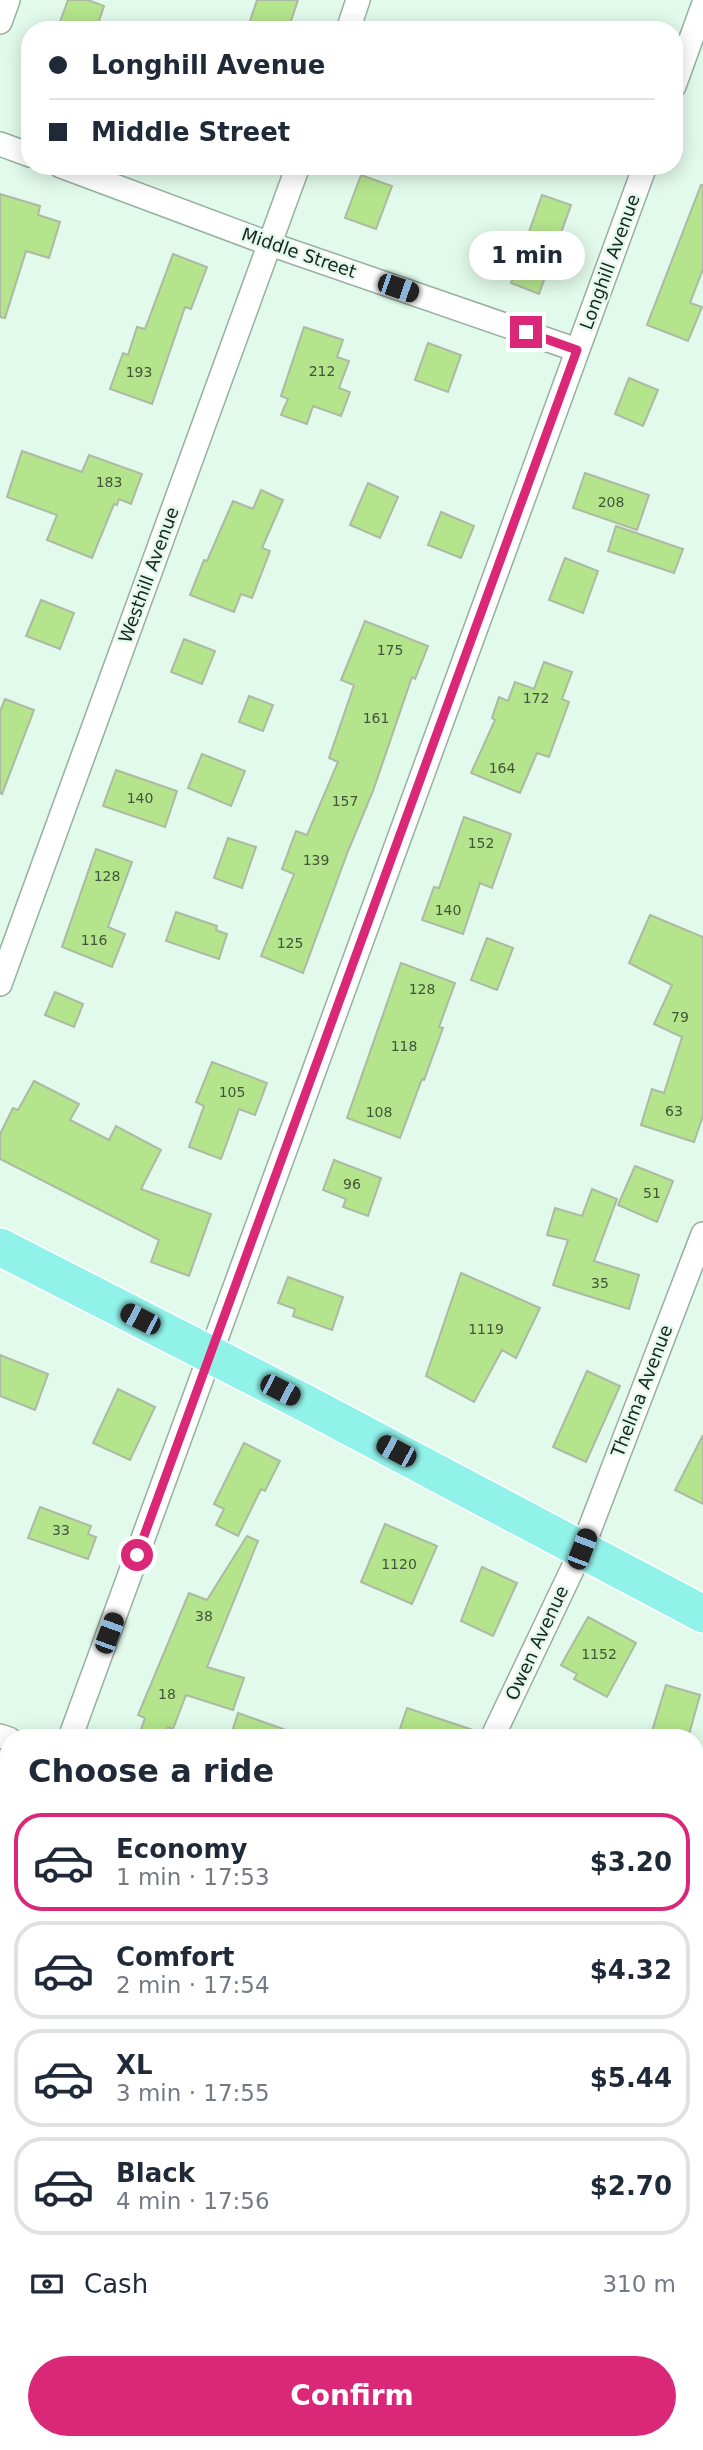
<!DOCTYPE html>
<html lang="en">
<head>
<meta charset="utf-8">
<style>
  :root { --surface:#fff; --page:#f2f2f3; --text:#1f2937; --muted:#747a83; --line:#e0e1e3; --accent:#db2777 }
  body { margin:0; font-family:"DejaVu Sans",sans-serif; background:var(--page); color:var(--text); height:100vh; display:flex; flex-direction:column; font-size:26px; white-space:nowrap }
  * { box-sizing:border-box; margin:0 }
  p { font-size:23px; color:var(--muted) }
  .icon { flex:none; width:38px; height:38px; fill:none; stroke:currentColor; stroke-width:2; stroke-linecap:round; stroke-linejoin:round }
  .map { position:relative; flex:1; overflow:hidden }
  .side { position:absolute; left:0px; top:1729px; width:704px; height:721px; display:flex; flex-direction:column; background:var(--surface); border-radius:28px 28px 0 0; box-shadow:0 4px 18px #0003 }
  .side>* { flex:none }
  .top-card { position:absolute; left:21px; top:21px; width:662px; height:154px; border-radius:28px; box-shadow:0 4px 18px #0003; display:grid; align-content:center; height:154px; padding:0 28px; background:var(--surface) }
  .end { position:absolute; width:32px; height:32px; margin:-16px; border:9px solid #db2777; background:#fff; box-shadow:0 0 0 4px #fff }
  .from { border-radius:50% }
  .bubble { position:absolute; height:49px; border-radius:24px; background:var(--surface); box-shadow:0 4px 18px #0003; font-size:23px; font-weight:800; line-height:49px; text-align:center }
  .car { position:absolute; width:21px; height:42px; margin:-21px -10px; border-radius:9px; box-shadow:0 0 5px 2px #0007; background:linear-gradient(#222 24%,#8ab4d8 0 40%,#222 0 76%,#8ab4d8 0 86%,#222 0) }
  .top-card b { display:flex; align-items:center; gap:24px; height:66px; font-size:26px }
  .top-card b+b { border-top:2px solid var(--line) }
  .top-card i { width:18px; height:18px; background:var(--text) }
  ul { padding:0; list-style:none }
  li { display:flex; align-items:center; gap:21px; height:98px; margin:0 14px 10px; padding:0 14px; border:4px solid var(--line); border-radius:28px }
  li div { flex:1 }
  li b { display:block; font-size:26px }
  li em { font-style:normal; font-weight:800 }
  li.current { border-color:var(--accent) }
  li>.icon { width:63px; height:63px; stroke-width:1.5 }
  h2 { padding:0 28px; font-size:32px; line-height:84px }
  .pay { display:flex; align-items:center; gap:18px; height:77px; padding:0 28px; font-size:26px }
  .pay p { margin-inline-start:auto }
  .primary-button { display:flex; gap:14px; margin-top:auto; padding:14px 28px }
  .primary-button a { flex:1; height:80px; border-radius:42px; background:var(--accent); color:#fff; font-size:28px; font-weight:800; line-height:80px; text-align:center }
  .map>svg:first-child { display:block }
  .water { fill:#76dff5 }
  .building { fill:#b4e58c; stroke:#adb9a4; stroke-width:2 }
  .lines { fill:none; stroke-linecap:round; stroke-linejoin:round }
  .street-casing { stroke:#97afa1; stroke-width:26 }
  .primary-casing { stroke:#fff; stroke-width:40 }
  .street { stroke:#fff; stroke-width:23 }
  .primary { stroke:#91f2ea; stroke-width:37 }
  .route { stroke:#db2777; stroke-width:9 }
  .labels { text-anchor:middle; stroke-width:5; stroke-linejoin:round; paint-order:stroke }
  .number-label { font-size:14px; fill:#42553b }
  .street-label { font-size:18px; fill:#1c2520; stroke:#e1faeb }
</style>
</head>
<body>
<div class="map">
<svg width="703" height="2450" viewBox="0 0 703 2450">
  <rect width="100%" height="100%" fill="#e1faeb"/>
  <path class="water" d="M0 1962 9 1965V2441H695V2217L703 2220V2450H0Z"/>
  <path class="building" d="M68 0H88L104 6 96 30H57Z
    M257 0H298L288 30H247Z
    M361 175 392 186 376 229 345 218Z
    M701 185H703V269L690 303 702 307 688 341 647 325Z
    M0 194 40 206 38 215 60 222 49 258 26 251 5 318 0 317Z
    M542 195 571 205 539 294 511 283Z
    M173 254 207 267 191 309 185 307 152 404 110 389 123 353 128 355 137 327 145 329Z
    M304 327 343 340 337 357 349 361 339 388 350 392 341 416 313 406 307 424 281 415 288 399 281 396Z
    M428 343 461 355 448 392 415 380Z
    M629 378 658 390 643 426 615 414Z
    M22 451 82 472 89 455 142 474 131 504 119 499 117 505 114 504 92 558 47 540 57 515 7 497Z
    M585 473 649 495 637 530 573 508Z
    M368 483 398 497 380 538 350 525Z
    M261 490 283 500 262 548 270 551 252 598 241 594 234 612 190 595 204 560 207 561 233 501 253 509Z
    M441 512 474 526 461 558 428 545Z
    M616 526 683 549 674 573 608 551Z
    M565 558 598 571 583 613 549 600Z
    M41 600 74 613 60 649 26 636Z
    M365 621 428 646 415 679 412 677 373 791 348 851 303 973 261 956 294 874 282 869 296 831 307 835 338 762 329 758 354 685 341 680Z
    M184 639 215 651 202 684 171 672Z
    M544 662 572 672 562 699 569 702 549 757 537 753 520 793 471 773 495 720 492 718 499 697 508 701 515 682 534 689Z
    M249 696 273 705 263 731 239 722Z
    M5 699 34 710 2 794 0 793V711Z
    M202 754 245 771 231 806 188 788Z
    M116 770 177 791 165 827 103 806Z
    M464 817 511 834 492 888 480 883 463 934 422 920 434 887 439 888Z
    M228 838 256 847 242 888 214 878Z
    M96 849 132 862 108 927 125 934 112 967 62 947Z
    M176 912 217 926 216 930 227 934 219 959 166 941Z
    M650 915 703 937V1116L694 1142 641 1125 652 1089 664 1093 682 1037 654 1024 672 985 629 963Z
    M487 938 513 948 497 990 471 980Z
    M401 963 455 983 439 1027 443 1028 424 1080 422 1079 400 1138 347 1118Z
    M55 992 83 1004 74 1027 45 1015Z
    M212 1062 267 1083 255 1115 239 1109 221 1159 189 1147 204 1106 196 1102Z
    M34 1081 79 1104 70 1120 109 1140 116 1126 161 1150 141 1189 211 1214 189 1276 151 1262 159 1240 0 1159V1134L13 1108 18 1110Z
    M334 1160 381 1178 368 1216 343 1207 346 1199 323 1190Z
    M635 1166 673 1181 657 1222 618 1205Z
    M592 1189 617 1199 594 1261 639 1275 629 1309 553 1285 568 1240 547 1235 555 1208 582 1216Z
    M461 1273 540 1308 516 1358 502 1350 474 1402 426 1376Z
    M288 1277 343 1297 332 1330 293 1316 295 1309 278 1303Z
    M0 1355 48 1374 35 1410 0 1396Z
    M587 1371 620 1386 586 1462 553 1447Z
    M118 1389 155 1407 130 1460 93 1443Z
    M703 1435V1504L675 1490Z
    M244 1443 280 1461 265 1491 261 1489 238 1536 216 1525 224 1509 214 1504Z
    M40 1507 91 1526 88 1534 96 1537 88 1559 28 1538Z
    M385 1524 437 1546 412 1604 361 1582Z
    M247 1536 258 1541 207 1667 244 1678 233 1710 186 1695 173 1729 168 1727 164 1738 141 1729 145 1718 138 1715 189 1593 207 1600Z
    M482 1567 517 1583 493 1636 461 1621Z
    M588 1617 636 1643 607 1697 574 1679 577 1674 561 1665Z
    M666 1685 700 1695 688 1738H650Z
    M407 1708 479 1732 478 1738H397Z
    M238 1713 300 1735 299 1738H230Z"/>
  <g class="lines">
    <g class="street-casing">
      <path id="street" d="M0 22 8 0
        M348 30 358 0
        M674 86 703 6
        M0 144 30 155
        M61 166 270 244 577 350
        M0 984 298 166
        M0 1736 9 1739
        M70 1738 645 166
        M492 1738 582 1549 703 1234"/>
    </g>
    <g class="primary-casing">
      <path id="primary" d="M0 1247 303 1402 703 1614"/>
    </g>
    <use href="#street" class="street"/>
    <use href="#primary" class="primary"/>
  </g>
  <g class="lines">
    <path class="route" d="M137 1555 577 350 526 332"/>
  </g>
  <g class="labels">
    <g class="number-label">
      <text x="322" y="376">212</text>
      <text x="139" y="377">193</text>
      <text x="109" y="487">183</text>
      <text x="611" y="507">208</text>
      <text x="390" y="655">175</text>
      <text x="536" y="703">172</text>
      <text x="376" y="723">161</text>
      <text x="502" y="773">164</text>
      <text x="140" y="803">140</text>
      <text x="345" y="806">157</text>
      <text x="481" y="848">152</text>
      <text x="316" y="865">139</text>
      <text x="107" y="881">128</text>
      <text x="448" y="915">140</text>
      <text x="94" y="945">116</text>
      <text x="290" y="948">125</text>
      <text x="422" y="994">128</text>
      <text x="680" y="1022">79</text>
      <text x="404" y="1051">118</text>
      <text x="232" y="1097">105</text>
      <text x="674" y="1116">63</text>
      <text x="379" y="1117">108</text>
      <text x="352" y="1189">96</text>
      <text x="652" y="1198">51</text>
      <text x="600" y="1288">35</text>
      <text x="486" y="1334">1119</text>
      <text x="61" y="1535">33</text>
      <text x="399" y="1569">1120</text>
      <text x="204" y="1621">38</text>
      <text x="599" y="1659">1152</text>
      <text x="167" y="1699">18</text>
    </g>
    <g class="street-label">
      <text transform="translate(299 253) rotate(19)" y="6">Middle Street</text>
      <text transform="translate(610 262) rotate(-70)" y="6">Longhill Avenue</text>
      <text transform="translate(149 575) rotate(-70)" y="6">Westhill Avenue</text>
      <text transform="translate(642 1391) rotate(-69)" y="6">Thelma Avenue</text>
      <text transform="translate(537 1643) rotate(-65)" y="6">Owen Avenue</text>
    </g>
  </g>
</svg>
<i class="end from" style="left:137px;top:1555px"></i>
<i class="end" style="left:526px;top:332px"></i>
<div class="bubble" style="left:469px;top:231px;width:116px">1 min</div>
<i class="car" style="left:398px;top:288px;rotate:109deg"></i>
<i class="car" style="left:140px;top:1319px;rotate:297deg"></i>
<i class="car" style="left:280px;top:1390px;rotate:117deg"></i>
<i class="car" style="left:396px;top:1451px;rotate:298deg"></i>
<i class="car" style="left:582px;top:1549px;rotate:21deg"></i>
<i class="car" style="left:109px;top:1633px;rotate:20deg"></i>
<div class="top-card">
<b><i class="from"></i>Longhill Avenue</b>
<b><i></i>Middle Street</b>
</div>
<section class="side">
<h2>Choose a ride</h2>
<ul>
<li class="current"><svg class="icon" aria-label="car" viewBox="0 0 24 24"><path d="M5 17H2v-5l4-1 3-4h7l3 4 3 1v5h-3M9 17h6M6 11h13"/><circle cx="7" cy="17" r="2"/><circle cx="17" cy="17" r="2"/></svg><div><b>Economy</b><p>1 min · 17:53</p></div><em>$3.20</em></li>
<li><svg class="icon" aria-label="car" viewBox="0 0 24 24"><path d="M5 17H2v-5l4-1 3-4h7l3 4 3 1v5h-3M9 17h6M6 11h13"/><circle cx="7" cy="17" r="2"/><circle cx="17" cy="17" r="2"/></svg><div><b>Comfort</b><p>2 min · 17:54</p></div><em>$4.32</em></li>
<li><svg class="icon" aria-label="car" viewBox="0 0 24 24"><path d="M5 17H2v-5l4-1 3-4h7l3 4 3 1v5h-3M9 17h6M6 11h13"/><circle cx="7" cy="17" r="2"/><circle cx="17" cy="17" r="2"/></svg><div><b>XL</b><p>3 min · 17:55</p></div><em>$5.44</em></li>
<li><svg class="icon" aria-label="car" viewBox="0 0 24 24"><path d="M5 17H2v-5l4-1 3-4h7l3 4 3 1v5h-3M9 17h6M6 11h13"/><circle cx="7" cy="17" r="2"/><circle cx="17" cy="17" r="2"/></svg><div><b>Black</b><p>4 min · 17:56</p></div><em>$2.70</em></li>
</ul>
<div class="pay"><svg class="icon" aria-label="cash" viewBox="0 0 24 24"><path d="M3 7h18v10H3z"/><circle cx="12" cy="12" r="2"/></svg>Cash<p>310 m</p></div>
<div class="primary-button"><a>Confirm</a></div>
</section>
</div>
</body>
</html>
